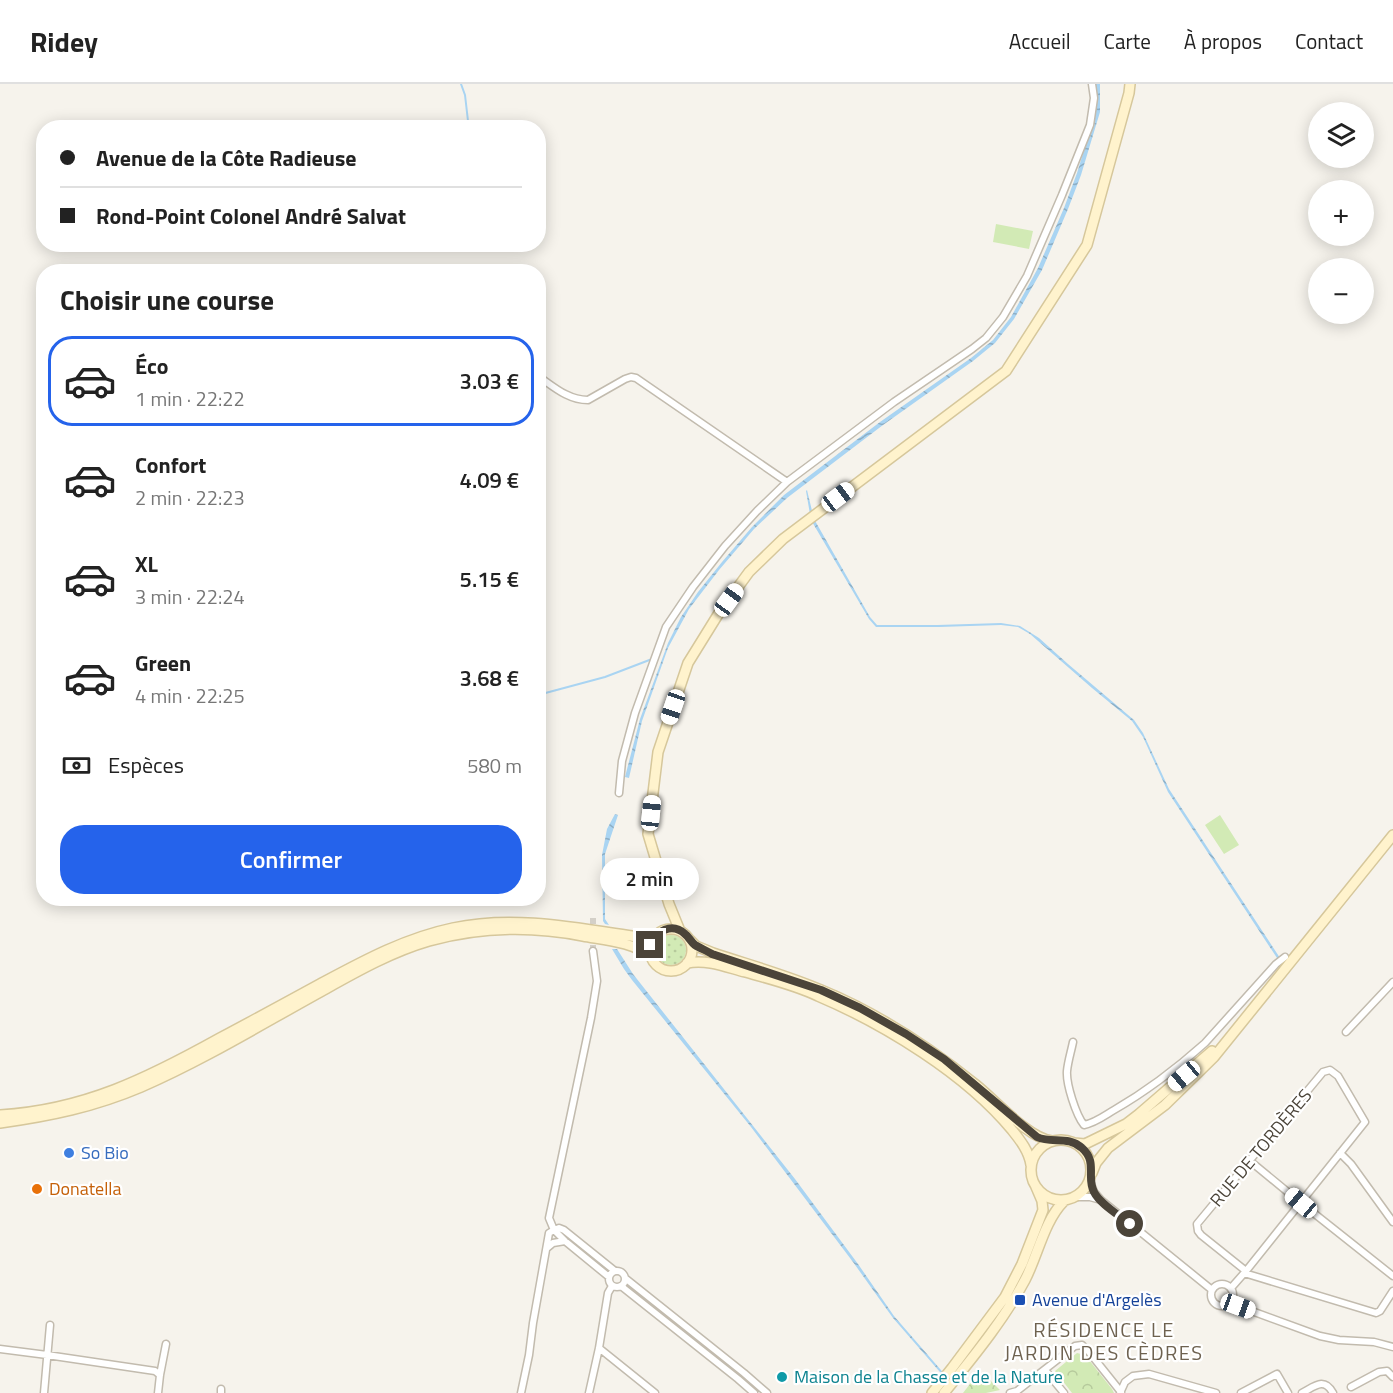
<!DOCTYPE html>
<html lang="fr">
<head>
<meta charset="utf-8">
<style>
  :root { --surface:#fff; --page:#f2f2f2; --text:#222; --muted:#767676; --line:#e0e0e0; --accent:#2563eb }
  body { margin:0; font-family:"Titillium Web",sans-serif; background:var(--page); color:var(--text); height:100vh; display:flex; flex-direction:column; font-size:22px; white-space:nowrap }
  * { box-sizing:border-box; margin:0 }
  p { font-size:20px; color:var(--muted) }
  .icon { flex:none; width:33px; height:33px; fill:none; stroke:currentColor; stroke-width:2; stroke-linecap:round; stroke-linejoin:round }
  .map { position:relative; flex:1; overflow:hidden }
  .side { position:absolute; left:36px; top:180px; width:510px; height:642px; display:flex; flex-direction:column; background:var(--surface); border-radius:24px; box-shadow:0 3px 15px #0003 }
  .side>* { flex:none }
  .banner { position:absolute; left:36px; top:36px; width:510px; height:132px; border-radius:24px; box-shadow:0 3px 15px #0003; display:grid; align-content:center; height:132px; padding:0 24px; background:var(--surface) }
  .tools { position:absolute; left:1308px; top:18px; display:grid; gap:12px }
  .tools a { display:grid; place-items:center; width:66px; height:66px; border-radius:50%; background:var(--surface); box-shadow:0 3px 15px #0003; font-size:30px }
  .end { position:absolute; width:27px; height:27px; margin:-14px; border:8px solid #4b4439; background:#fff; box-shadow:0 0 0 3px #fff }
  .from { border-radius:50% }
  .bubble { position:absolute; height:42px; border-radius:21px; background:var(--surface); box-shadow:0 3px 15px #0003; font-size:20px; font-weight:600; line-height:42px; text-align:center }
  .car { position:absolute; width:18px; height:36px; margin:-18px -9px; border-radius:8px; box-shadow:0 0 4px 2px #0007; background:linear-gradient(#fff 24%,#345 0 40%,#fff 0 76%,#345 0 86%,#fff 0) }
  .banner b { display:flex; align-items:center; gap:21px; height:57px; font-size:22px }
  .banner b+b { border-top:2px solid var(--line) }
  .banner i { width:15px; height:15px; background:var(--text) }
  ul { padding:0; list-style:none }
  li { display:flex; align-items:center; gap:18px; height:90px; margin:0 12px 9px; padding:0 12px; border:3px solid transparent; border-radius:24px }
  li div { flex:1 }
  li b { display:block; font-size:22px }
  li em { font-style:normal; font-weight:600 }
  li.selected { border-color:var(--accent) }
  li>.icon { width:54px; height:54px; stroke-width:1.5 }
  h2 { padding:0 24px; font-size:27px; line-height:72px }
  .pay { display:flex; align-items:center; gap:15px; height:66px; padding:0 24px; font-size:22px }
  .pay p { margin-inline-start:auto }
  .primary-button { display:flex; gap:12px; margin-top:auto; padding:12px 24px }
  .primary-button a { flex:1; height:69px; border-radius:24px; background:var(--accent); color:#fff; font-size:24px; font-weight:600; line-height:69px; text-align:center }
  header { display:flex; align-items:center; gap:36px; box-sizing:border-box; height:84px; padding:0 30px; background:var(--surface); border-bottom:2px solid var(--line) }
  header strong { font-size:28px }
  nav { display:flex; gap:33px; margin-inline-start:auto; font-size:21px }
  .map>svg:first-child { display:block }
  .grass { fill:url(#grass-dots) }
  .park { fill:url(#park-crowns) }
  .pitch { fill:#d2eab5 }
  .water { fill:url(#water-waves) }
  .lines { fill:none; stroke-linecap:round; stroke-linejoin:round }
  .stream { stroke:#a9d4f2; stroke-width:2 }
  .minor-tunnel { stroke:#d4d0c8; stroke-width:6; stroke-dasharray:6 3; stroke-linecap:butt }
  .minor-casing { stroke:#c2bbae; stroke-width:9 }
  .secondary-casing { stroke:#d6c79b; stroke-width:12 }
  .minor { stroke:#fff; stroke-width:6 }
  .secondary { stroke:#fff3cd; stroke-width:9 }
  .route { stroke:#4b4439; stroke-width:8 }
  .shop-dot { fill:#3f7fe0; stroke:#fff; stroke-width:2 }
  .food-dot { fill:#e8710a; stroke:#fff; stroke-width:2 }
  .transit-dot { fill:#1a4fb4; stroke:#fff; stroke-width:2 }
  .culture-dot { fill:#0f9aa8; stroke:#fff; stroke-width:2 }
  .labels { text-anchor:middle; stroke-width:4.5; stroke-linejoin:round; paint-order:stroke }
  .street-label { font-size:18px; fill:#4b4439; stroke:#fff }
  .shop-label { font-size:18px; fill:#366cbe; stroke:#fff; text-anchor:start }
  .food-label { font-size:18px; fill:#c56008; stroke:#fff; text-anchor:start }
  .transit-label { font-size:18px; fill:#164399; stroke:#fff; text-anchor:start }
  .culture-label { font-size:18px; fill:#0d838f; stroke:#fff; text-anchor:start }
  .neighbourhood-label { font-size:20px; letter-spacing:1.5px; fill:#6e6250; stroke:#fff }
</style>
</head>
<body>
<header>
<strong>Ridey</strong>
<nav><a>Accueil</a><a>Carte</a><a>À propos</a><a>Contact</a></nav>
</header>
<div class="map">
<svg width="1393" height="1309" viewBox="0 0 1393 1309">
  <defs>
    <pattern id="grass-dots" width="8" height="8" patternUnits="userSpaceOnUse" patternTransform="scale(1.5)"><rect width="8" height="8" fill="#d2eab5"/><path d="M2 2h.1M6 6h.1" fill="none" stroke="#b6ca9c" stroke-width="1.8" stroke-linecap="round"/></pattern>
    <pattern id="park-crowns" width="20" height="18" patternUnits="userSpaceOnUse" patternTransform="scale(1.5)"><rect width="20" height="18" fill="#d2eab5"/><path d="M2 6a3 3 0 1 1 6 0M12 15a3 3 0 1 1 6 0" fill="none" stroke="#b6ca9c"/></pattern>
    <pattern id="water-waves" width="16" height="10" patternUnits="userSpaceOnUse" patternTransform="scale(1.5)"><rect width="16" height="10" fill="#a9d4f2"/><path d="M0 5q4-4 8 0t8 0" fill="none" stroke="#8caec5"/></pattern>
  </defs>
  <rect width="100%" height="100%" fill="#f6f3ec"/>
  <path class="grass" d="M656 866a15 15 0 1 1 30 0a15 15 0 1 1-30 0Z"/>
  <path class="park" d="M1077 1269 1085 1271 1112 1305 1114 1309H1072L1055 1287Z
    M985 1291 1000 1306 986 1309H963L973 1296Z"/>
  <path class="pitch" d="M996 140 1033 147 1029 165 993 158Z
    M1220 731 1239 761 1224 770 1205 741Z"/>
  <path class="water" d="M1096 0H1100V28L1081 91 1068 125 1042 186 1014 235 995 259 973 277 883 341 787 414 754 445 719 486 689 525 668 564 642 637 629 694 625 693 640 635 668 559 681 533 698 508 722 478 752 443 784 411 880 338 971 274 993 256 1011 233 1038 184 1064 124 1077 89 1096 27Z
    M807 406 814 435 870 533 877 541H937L1001 539 1020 542 1039 554 1068 580 1134 636 1143 649 1169 705 1280 874 1281 884 1279 885 1277 874 1168 708 1143 653 1132 637 1092 604 1030 550 1018 543 1001 541 939 543H876L869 535 811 436 806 407Z
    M615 730 618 731 605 770V835L609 841 605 840 603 837 602 771 607 745Z
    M612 865H617L633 890 795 1095 858 1180 894 1232 947 1293 946 1295 893 1234 853 1178 751 1043 632 896 624 885Z"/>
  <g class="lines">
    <path class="stream" d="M461 0 465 11 468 37
      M538 611 605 593 652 575"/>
    <path class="minor-tunnel" d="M593 867V834"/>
    <g class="minor-casing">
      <path id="minor" d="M538 292C554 303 568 316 588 316L625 295 631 293 636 294 787 398
        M619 709 622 677 635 629 666 543 693 503 725 462 757 427 787 398 894 318 972 265 986 254 1003 233 1027 192 1062 111 1090 41 1094 14 1092 0
        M593 867 597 897 591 934 549 1134 554 1146 565 1157 609 1193
        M1346 948 1393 898
        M1073 958C1071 968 1068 977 1067 987 1066 1000 1076 1031 1084 1041 1095 1039 1104 1032 1114 1026 1147 1007 1177 984 1205 959L1276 880 1285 873
        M1340 1069 1351 1080 1393 1138
        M1250 1077 1301 1119 1393 1192
        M1077 1113H1090L1101 1116 1094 1108 1090 1097
        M1101 1116 1212 1206
        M554 1146 559 1144 564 1146 615 1187
        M547 1164 553 1159 565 1157
        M609 1195a8 8 0 1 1 16 0a8 8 0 1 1-16 0Z
        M1244 1189 1376 1229 1380 1227 1393 1207
        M625 1194 744 1289 767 1309
        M1211 1211a11 11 0 1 1 22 0a11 11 0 1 1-22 0Z
        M621 1202 738 1295 754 1309
        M1231 1204 1246 1187 1365 1038 1338 992 1330 986 1323 988 1197 1140 1198 1147 1201 1151 1246 1187
        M1232 1218 1238 1222 1320 1252 1339 1256 1374 1258 1393 1263
        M599 1264 655 1309
        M0 1265 47 1271 155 1287 160 1291
        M1045 1286 1064 1309
        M1351 1303 1379 1288 1387 1287 1393 1293
        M44 1309 50 1241
        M158 1309 160 1291 166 1260
        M221 1309V1305
        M521 1309 529 1271 533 1239 549 1149 554 1146
        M589 1309 599 1264 608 1209 612 1202
        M1010 1309 1017 1307 1075 1262 1082 1261 1089 1268 1121 1308
        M1120 1309 1125 1298 1133 1292 1149 1290 1216 1309
        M1241 1309 1277 1290 1288 1309
        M1302 1309C1315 1302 1324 1293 1333 1309"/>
    </g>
    <g class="secondary-casing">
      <path id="secondary" d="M650 866a21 21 0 1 1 42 0a21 21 0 1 1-42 0Z
        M680 847 669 820 648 750 658 668 688 579 719 529 749 488 783 455 1006 287 1087 161 1129 9 1130 0
        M690 856 696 862 713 869C749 881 786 891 821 906 877 929 929 963 976 1001 996 1017 1028 1054 1052 1057
        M687 879C707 875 726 883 745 888 770 895 795 901 818 912 884 940 966 990 1012 1046 1020 1056 1029 1067 1031 1081
        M0 1031C84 1026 148 994 220 954 254 936 287 918 320 900 363 877 405 854 453 844 514 831 577 844 638 853H648L656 851
        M0 1039C50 1032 94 1023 141 1003 203 976 262 940 322 907 356 888 391 868 429 857 479 843 532 842 583 852 605 856 634 858 651 873
        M1031 1086a30 30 0 1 1 60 0a30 30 0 1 1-60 0Z
        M1074 1059 1085 1060 1126 1040 1139 1030 1212 967
        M1092 1089 1096 1079 1108 1064 1165 1021 1214 973 1393 751
        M932 1309 952 1284 1005 1213 1022 1180 1043 1126 1042 1117 1036 1103
        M944 1309C973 1273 1003 1237 1025 1196 1038 1171 1044 1137 1064 1117"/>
    </g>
    <use href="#minor" class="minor"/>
    <use href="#secondary" class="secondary"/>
  </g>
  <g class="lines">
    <path class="route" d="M650 861C656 847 672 838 685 850 689 853 691 858 695 861 700 864 707 867 712 870L821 906 860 924 906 950 944 975 1037 1053C1052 1060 1068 1051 1082 1064 1098 1078 1086 1093 1094 1108 1100 1120 1119 1131 1130 1140"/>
  </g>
  <circle class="shop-dot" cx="69" cy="1069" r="6"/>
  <circle class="food-dot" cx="37" cy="1105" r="6"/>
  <rect class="transit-dot" x="1014" y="1210" width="12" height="12" rx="3"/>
  <circle class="culture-dot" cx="782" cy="1293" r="6"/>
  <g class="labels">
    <g class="street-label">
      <text transform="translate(1261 1064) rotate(-50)" y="6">RUE DE TORDÈRES</text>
    </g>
    <g class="shop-label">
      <text x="81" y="1075">So Bio</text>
    </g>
    <g class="food-label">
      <text x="49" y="1111">Donatella</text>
    </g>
    <g class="transit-label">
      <text x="1032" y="1222">Avenue d'Argelès</text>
    </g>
    <g class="culture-label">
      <text x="794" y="1299">Maison de la Chasse et de la Nature</text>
    </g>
    <g class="neighbourhood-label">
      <text x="1104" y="1253">RÉSIDENCE LE<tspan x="1104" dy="23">JARDIN DES CÈDRES</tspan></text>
    </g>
  </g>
</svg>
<div class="tools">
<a><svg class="icon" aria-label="layers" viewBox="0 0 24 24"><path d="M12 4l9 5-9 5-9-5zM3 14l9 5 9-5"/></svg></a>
<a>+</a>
<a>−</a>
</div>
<i class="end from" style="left:1130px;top:1140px"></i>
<i class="end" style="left:650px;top:861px"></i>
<div class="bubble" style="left:600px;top:774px;width:99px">2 min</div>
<i class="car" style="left:838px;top:413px;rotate:53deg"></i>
<i class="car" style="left:729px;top:516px;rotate:36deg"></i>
<i class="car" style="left:673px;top:623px;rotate:199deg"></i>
<i class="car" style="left:651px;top:729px;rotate:6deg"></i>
<i class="car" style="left:1184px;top:992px;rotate:230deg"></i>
<i class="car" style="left:1301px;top:1119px;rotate:310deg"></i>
<i class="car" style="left:1238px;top:1222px;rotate:110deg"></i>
<div class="banner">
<b><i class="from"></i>Avenue de la Côte Radieuse</b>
<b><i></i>Rond-Point Colonel André Salvat</b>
</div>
<section class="side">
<h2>Choisir une course</h2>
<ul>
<li class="selected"><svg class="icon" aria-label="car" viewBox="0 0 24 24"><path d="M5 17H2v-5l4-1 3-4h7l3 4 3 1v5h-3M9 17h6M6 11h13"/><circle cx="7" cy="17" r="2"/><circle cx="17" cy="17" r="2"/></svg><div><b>Éco</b><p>1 min · 22:22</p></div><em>3.03 €</em></li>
<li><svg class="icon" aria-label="car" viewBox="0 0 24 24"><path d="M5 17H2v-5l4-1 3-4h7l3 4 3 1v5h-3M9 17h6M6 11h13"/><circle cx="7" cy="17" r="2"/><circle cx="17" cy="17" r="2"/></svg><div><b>Confort</b><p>2 min · 22:23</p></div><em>4.09 €</em></li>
<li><svg class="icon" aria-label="car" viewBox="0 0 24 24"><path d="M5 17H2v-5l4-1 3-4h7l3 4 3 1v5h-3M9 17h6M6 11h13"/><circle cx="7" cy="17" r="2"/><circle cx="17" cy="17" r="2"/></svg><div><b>XL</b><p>3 min · 22:24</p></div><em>5.15 €</em></li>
<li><svg class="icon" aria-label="car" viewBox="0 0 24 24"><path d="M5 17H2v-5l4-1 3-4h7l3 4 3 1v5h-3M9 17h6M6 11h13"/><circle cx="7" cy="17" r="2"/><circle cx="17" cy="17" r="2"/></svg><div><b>Green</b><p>4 min · 22:25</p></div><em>3.68 €</em></li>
</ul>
<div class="pay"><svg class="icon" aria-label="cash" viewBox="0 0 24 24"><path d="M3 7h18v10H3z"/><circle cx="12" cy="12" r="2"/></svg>Espèces<p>580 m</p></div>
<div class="primary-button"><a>Confirmer</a></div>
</section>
</div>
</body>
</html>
